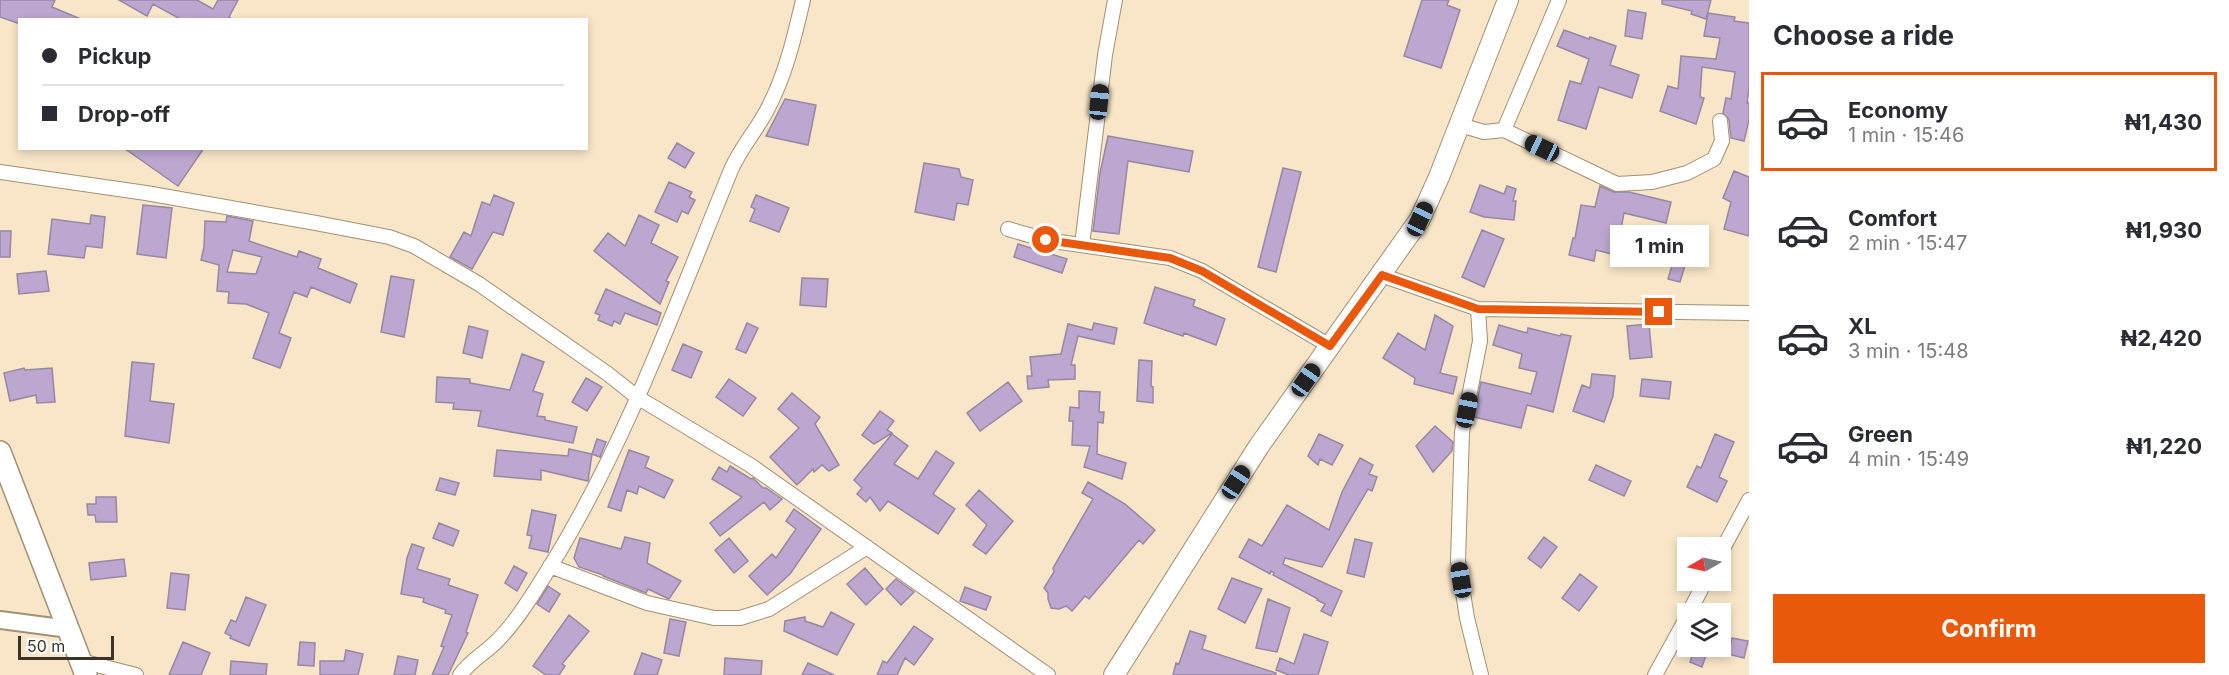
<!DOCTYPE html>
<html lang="en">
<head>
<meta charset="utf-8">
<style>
  :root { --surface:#fff; --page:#f7f7f7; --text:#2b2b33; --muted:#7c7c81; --line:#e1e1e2; --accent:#ea580c }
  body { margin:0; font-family:Inter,sans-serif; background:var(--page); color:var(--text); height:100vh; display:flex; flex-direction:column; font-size:22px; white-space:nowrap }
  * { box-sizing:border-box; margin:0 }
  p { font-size:20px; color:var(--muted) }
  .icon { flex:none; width:33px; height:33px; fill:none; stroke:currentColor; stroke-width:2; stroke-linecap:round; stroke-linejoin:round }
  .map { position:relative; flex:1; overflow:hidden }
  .drawer { display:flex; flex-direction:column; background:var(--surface); width:480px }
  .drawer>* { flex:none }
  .top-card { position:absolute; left:18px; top:18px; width:570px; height:132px; border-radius:0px; box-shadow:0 3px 9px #0003; display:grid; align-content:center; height:132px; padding:0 24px; background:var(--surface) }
  .needle { width:39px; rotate:261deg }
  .buttons { position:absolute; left:1677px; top:537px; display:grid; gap:12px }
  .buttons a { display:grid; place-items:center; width:54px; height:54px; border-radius:0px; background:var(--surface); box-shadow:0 3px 9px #0003; font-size:30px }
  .scale { position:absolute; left:18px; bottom:15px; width:96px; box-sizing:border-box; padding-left:6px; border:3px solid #3a3327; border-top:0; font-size:16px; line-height:21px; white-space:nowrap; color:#3a3327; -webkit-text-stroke:4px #fff; paint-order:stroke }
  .end { position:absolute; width:27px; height:27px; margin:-14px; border:8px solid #ea580c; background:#fff; box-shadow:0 0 0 3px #fff }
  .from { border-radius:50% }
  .bubble { position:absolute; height:42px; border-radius:0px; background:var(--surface); box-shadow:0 3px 9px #0003; font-size:20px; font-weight:700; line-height:42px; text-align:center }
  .car { position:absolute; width:18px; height:36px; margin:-18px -9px; border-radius:8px; box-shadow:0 0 4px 2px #0007; background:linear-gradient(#222 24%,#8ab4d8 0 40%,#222 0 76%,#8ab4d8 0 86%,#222 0) }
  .top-card b { display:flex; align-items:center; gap:21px; height:57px; font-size:22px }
  .top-card b+b { border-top:2px solid var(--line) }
  .top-card i { width:15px; height:15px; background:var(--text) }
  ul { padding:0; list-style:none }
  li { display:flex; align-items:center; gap:18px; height:99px; margin:0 12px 9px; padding:0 12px; border:3px solid transparent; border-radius:0px }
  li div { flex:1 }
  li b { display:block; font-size:22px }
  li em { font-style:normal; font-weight:700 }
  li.current { border-color:var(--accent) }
  li>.icon { width:54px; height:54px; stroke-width:1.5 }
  h2 { padding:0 24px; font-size:27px; line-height:72px }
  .button { display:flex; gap:12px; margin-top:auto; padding:12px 24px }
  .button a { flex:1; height:69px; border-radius:0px; background:var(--accent); color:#fff; font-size:24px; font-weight:700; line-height:69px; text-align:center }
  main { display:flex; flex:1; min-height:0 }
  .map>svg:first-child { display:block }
  .building { fill:#bda7d0; stroke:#9687a3; stroke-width:1.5; fill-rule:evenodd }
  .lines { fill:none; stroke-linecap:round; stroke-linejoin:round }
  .minor-casing { stroke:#a19073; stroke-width:16 }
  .tertiary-casing { stroke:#a19073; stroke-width:20 }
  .secondary-casing { stroke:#a19073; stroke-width:22 }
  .primary-casing { stroke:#a19073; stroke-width:24 }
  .minor { stroke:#fff; stroke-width:14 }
  .tertiary { stroke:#fff; stroke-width:16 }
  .secondary { stroke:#fff; stroke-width:20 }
  .primary { stroke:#fff; stroke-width:21 }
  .route { stroke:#ea580c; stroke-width:8 }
</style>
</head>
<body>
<main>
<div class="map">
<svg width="1749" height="675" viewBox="0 0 1749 675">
  <rect width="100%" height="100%" fill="#f9e6c8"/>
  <path class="building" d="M0 0H55L52 7 83 20H20V24L0 17Z
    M119 0H197L213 9 218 0H238L229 17 233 20H182L153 4 147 16Z
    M1422 0H1449L1447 5 1460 10 1441 68 1404 56Z
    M1662 0H1711L1706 19 1691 14 1692 11 1662 4Z
    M1628 10 1646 13 1642 39 1625 36Z
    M1708 13 1735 17 1734 21 1749 23V88L1747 103H1749V120L1744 141 1731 138 1729 120 1723 113 1726 98 1731 99 1735 72 1702 67 1700 97 1704 98 1696 124 1660 111 1668 86 1678 89 1681 56 1716 59 1720 38 1704 36Z
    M1564 30 1589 39 1590 37 1616 46 1610 65 1639 75 1632 98 1599 87 1586 129 1558 120 1570 81 1581 84 1589 59 1557 46Z
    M785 99 816 105 808 145 766 136Z
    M1108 136 1193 151 1189 172 1128 161 1119 234 1093 231 1100 173Z
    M677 143 694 153 685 168 668 158Z
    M124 148H204L178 186Z
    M924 163 959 169 961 177 973 180 968 205 957 203 954 220 915 212Z
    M1283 168 1301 172 1276 272 1258 267Z
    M1734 171 1749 177V236L1724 229 1731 202 1723 198Z
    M669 182 692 192 689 197 695 200 688 214 682 211 677 222 655 212Z
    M1480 185 1504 194 1507 186 1516 189 1513 201H1516L1514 220 1484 217 1470 212Z
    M1600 186 1614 192H1629L1671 202 1666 223 1624 213 1618 244 1634 248 1631 259 1596 250 1594 261 1569 255 1573 238H1575L1581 205 1595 207Z
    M494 195 514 203 503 235 493 232 472 269 450 257 464 232 471 236 482 202 490 205Z
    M756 195 789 208 779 232 750 221 755 209 751 207Z
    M143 205 172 208 166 258 137 254Z
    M91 215 105 217 102 248 86 246 84 258 48 254 52 219 90 224Z
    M639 215 659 225 651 243 678 257 666 281 669 282 660 304 594 251 608 233 625 246Z
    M227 216 253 221 249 241 297 257 299 251 321 259 318 268 357 284 350 303 311 287 307 297 294 292 279 333 291 338 280 368 253 358 269 313 246 304 228 303 229 292 217 291 219 265 201 260 204 247 205 221 226 222ZM233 250 262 257 256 274 227 272Z
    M1482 230 1504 239 1484 287 1462 277Z
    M0 231H11L10 257H0Z
    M1018 244 1067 259 1062 273 1014 257Z
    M1674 259 1686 262 1680 282 1668 279Z
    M46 271 49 291 19 294 17 274Z
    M391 276 414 280 404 337 381 332Z
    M802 278 828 279 826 307 800 305Z
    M1155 287 1195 300 1193 306 1225 319 1216 345 1184 333 1183 336 1144 323Z
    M606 289 661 313 657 325 625 313 620 324 614 321 612 326 598 320 600 315 595 313Z
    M1435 315 1453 326 1440 373 1457 377 1453 394 1414 384 1415 378 1383 358 1398 333 1425 350Z
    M747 323 758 328 746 353 736 349Z
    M1094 323 1117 328 1114 344 1078 336 1071 365H1075V379L1048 380 1049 387 1028 389 1027 376H1032L1030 357 1061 354 1068 324 1092 330Z
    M1649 324 1652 357 1630 359 1627 326Z
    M1499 325 1527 333 1528 328 1560 336 1561 334 1571 336 1553 412 1527 405 1521 428 1474 417 1481 382 1531 394 1537 372 1519 368 1522 354 1493 345Z
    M469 326 488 331 482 358 463 353Z
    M683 344 702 352 691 378 672 370Z
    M522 354 544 362 533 391 543 394 537 416 545 417V420L577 427 573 443 478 426 481 411 453 409 454 403 436 402 437 377 470 379V383L510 390Z
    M1139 360 1152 361 1151 386 1153 387V403L1137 401Z
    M132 362 154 364 150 401 174 404 169 443 125 436Z
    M24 368 25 370 52 368 55 402 37 403 36 395 10 401 4 373Z
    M1592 374 1615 376 1613 396 1604 422 1573 411 1582 385 1590 388Z
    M586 378 602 387 587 411 572 402Z
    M729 379 756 398 743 416 716 397Z
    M1642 379 1671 382 1669 399 1640 396Z
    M1008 382 1022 401 980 431 967 413Z
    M1079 391 1100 392 1099 412H1104L1103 423 1098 422 1097 454 1126 463 1122 479 1084 467 1090 446 1072 445 1073 421H1069L1070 407 1079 408Z
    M792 393 820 417 815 424 839 465 829 471 822 465 814 472 813 469 797 485 770 457 799 428 778 409Z
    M880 411 894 421 887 430 892 433 874 444 862 435Z
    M1435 426 1453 442 1452 451 1433 472 1416 446Z
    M892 434 908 446 894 464 918 479 936 451 954 463 933 494 955 509 938 534 888 501 880 511 870 497 866 502 857 494 862 488 854 480Z
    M1319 434 1343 445 1332 465 1320 459 1318 465 1308 456Z
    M1715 434 1734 442 1719 477 1727 481 1717 502 1687 487 1697 466 1701 468Z
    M597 439 606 442 600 457 592 454Z
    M569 449 592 454 588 481 541 470V480L494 476 497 450 568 456Z
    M629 450 649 457 645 467 673 480 664 498 639 486 637 494 627 490 621 511 608 507Z
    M1360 458 1373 465 1369 474 1377 477 1372 491 1368 489 1322 567 1285 558 1283 564 1342 591 1331 616 1321 611 1325 604 1317 600 1318 599 1273 575 1274 573 1271 571 1270 574 1239 557 1249 539 1262 546 1287 505 1329 530 1342 492Z
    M1596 465 1631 481 1624 496 1589 480Z
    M730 466 751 479 753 478 763 488H766L782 499 770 510 764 502 720 536 710 523 742 497 712 479 719 467 727 472Z
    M440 478 459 483 455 495 436 490Z
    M1088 482 1125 504 1155 530 1143 544 1139 540 1089 599 1085 596 1072 611 1066 606 1059 609 1051 608 1048 599V593L1044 588 1054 572 1053 568 1093 499 1082 493Z
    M979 490 1013 521 986 554 973 545 987 525 966 505Z
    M96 497H116L117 522H96L95 515H88L87 504H96Z
    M794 509 821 529 790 574 767 595 749 576 772 554 776 558 796 529 786 521Z
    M532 510 556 515 548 552 529 548 532 536 527 535Z
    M439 523 459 531 453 546 433 538Z
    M625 537 650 543 647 563 681 581 669 599 648 589 646 593 603 576V575L579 567 574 558 580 538 621 549Z
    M1544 537 1557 547 1541 568 1528 558Z
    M729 538 748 561 734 573 715 550Z
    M1355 539 1372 543 1364 577 1347 573Z
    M412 544 424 548 417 569 450 579 448 585 478 595 466 632 468 633 448 675H432L444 647 441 646 452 615 445 613 446 610 423 602 424 598 401 594 407 558Z
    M124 559 126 576 91 580 89 563Z
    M514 566 527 573 517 591 505 583Z
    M865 568 883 589 866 605 847 584Z
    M171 573 189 575 185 610 167 608Z
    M1580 574 1597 587 1579 611 1562 598Z
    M1232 578 1262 589 1245 623 1218 609Z
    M896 579 914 592 901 605 886 589Z
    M548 586 560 594 549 612 537 604Z
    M965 587 991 597 986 610 960 601Z
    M246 597 266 605 249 646 230 638 231 636 225 633 231 620 236 622Z
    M1268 599 1290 608 1277 652 1256 648Z
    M831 612 854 624 837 655 784 631 785 621 805 617V621L823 627Z
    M569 615 589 631 562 664 565 666 559 675H546L533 666Z
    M670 619 686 622 679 656 664 653Z
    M914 626 933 639 914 665 905 658 897 675H877L883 661 887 663Z
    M1190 631 1206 636 1202 649 1276 673V675H1173L1176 663 1179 664Z
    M1304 634 1328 642 1318 675H1289L1276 670 1280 658 1294 664Z
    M1732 638 1748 641 1744 658 1728 654Z
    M183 642 210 653 201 675H169Z
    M300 642 315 643 314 666 298 665Z
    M1695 646H1709L1702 667 1690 662Z
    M346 650 363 654 358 675H320V661H344Z
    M642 653 662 660 657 675H634Z
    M398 656 418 660 415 675H394Z
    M725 658 762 661 761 675H724Z
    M231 661 267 664 266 675H230Z
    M808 663 834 675H802Z"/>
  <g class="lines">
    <g class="minor-casing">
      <path id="minor" d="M1460 125 1484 132 1504 130 1559 0
        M1504 130 1617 184 1652 182 1687 173 1714 159 1722 141 1720 121
        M0 172 146 193 316 223 389 237 414 246 479 284 608 374 637 397 750 465 1048 675
        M1008 229 1046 240 1170 258 1202 271 1330 346
        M1082 245 1105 55 1115 0
        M1381 275 1478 309 1480 341 1462 432 1458 561 1467 618 1481 675
        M1478 309 1749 313
        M1720 554 1749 500
        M550 566 647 603 714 618H740L769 609 867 547
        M1688 614 1706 580
        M81 661 136 675
        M460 675C470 661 485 653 497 641 518 620 534 592 550 567 626 444 676 304 731 170 740 149 755 132 766 112 785 77 794 39 803 0
        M1655 675 1688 615"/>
    </g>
    <g class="tertiary-casing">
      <path id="tertiary" d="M0 620 69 629"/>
    </g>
    <g class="secondary-casing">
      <path id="secondary" d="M1114 675 1259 446 1420 219 1439 177 1508 0"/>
    </g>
    <g class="primary-casing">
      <path id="primary" d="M0 452 86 675"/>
    </g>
    <use href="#minor" class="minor"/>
    <use href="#tertiary" class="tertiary"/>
    <use href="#secondary" class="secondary"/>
    <use href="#primary" class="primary"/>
  </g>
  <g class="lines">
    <path class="route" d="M1046 240 1170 258 1202 271 1330 346 1382 275 1478 309 1659 312"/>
  </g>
</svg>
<div class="buttons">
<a><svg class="needle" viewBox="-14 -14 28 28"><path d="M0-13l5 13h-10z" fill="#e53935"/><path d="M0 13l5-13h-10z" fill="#7c7c81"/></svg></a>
<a><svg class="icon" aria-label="layers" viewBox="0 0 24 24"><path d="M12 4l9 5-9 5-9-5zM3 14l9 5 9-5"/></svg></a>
</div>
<div class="scale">50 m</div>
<i class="end from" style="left:1046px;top:240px"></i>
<i class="end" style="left:1659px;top:312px"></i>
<div class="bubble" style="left:1610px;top:225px;width:99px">1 min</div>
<i class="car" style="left:1099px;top:102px;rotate:6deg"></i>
<i class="car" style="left:1542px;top:148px;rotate:295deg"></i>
<i class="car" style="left:1420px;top:219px;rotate:25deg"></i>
<i class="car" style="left:1306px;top:380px;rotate:35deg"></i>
<i class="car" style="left:1467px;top:410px;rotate:11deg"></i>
<i class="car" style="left:1236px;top:482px;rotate:33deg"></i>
<i class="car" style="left:1461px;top:580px;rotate:351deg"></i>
<div class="top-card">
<b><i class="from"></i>Pickup</b>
<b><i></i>Drop-off</b>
</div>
</div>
<section class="drawer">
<h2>Choose a ride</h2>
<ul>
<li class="current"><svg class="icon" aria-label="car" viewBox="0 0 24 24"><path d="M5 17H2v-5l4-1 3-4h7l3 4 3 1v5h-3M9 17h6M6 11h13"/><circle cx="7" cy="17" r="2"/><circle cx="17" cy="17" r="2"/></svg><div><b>Economy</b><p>1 min · 15:46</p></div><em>₦1,430</em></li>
<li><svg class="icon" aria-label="car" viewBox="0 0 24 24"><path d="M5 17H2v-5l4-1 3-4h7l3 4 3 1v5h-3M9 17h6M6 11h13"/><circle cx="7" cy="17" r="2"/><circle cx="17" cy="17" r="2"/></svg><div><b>Comfort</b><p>2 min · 15:47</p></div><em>₦1,930</em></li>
<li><svg class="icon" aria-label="car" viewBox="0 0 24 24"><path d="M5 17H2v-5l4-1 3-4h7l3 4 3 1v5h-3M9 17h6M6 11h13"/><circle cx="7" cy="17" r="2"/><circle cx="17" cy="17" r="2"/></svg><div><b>XL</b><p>3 min · 15:48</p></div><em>₦2,420</em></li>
<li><svg class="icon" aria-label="car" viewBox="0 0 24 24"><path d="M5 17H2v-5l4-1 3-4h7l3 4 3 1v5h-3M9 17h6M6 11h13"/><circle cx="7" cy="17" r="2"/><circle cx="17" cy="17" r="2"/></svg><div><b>Green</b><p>4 min · 15:49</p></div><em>₦1,220</em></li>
</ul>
<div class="button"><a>Confirm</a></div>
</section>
</main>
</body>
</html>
